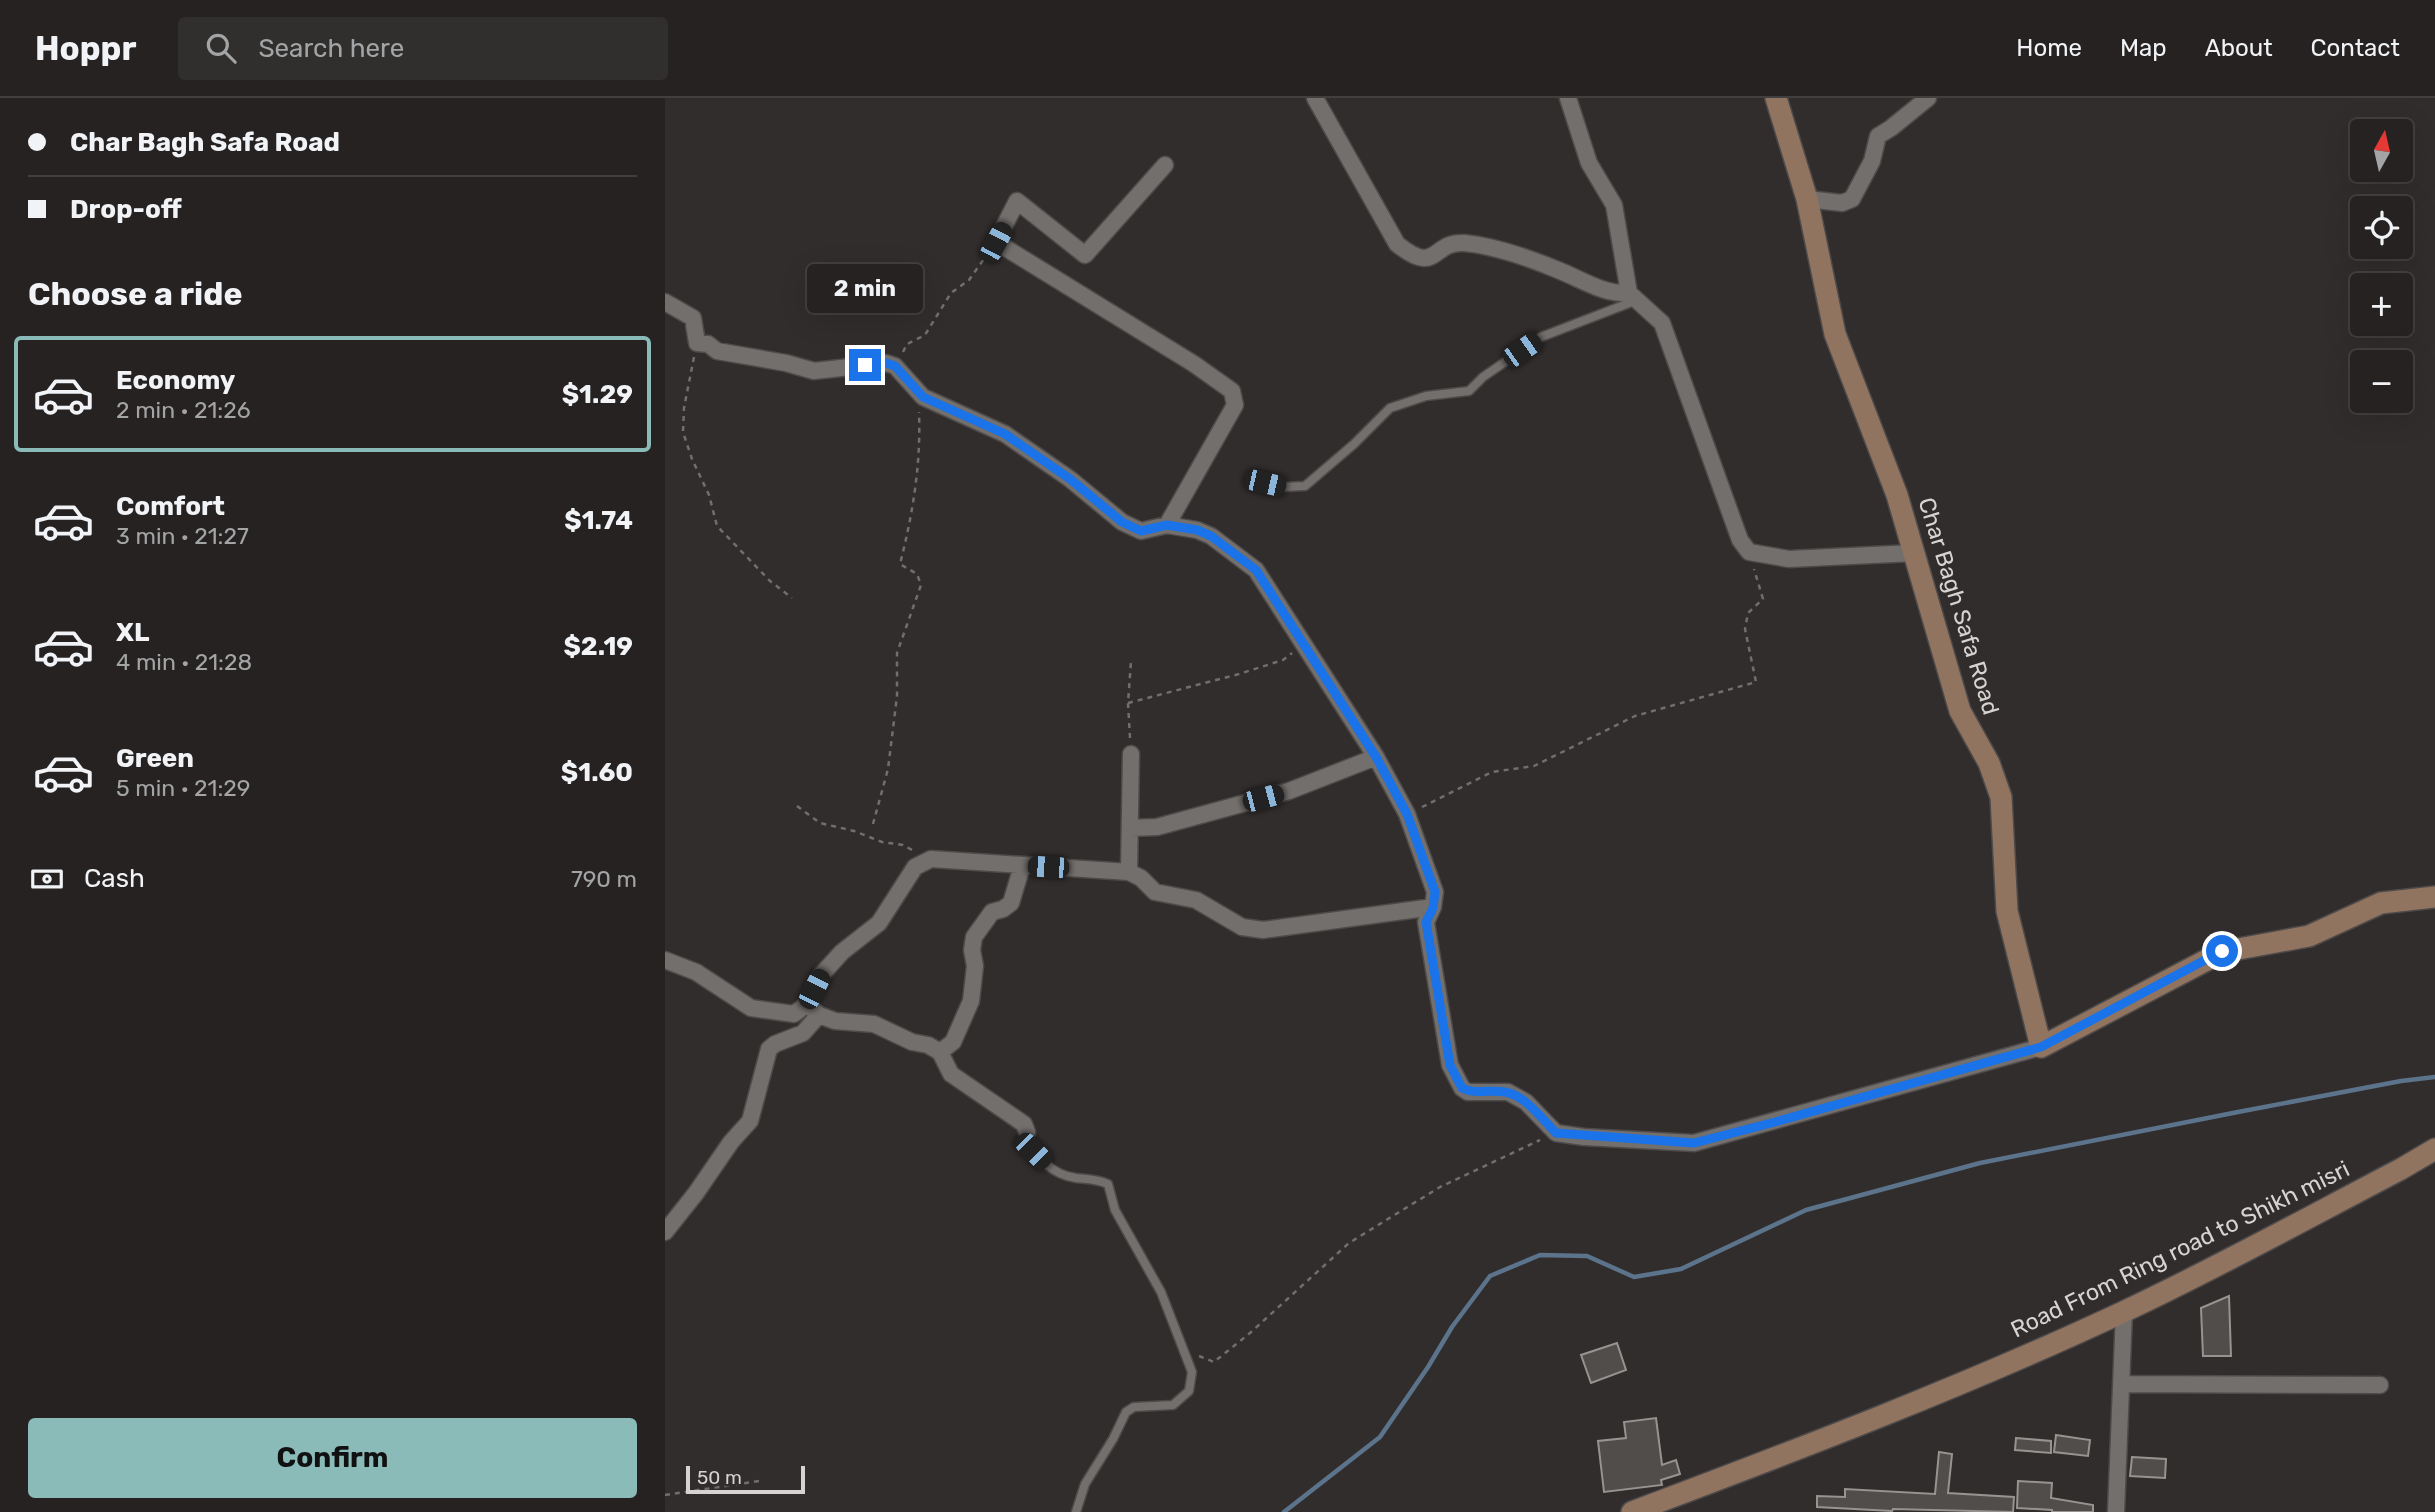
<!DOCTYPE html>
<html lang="en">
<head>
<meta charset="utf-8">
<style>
  :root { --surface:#252221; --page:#312f2e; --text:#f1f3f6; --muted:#a3a4a5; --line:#423f3f; --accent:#8bbbb9 }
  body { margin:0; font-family:Rubik,sans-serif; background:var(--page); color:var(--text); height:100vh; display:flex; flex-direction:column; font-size:26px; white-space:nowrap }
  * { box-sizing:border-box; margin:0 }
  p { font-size:23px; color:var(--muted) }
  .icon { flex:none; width:38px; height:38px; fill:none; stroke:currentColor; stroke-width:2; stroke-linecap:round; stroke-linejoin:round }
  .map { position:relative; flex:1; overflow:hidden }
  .panel { display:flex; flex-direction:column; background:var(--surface); width:665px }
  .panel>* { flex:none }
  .guide { display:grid; align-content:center; height:154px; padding:0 28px; background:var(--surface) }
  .needle { width:46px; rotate:8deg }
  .fabs { position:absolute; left:1685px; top:21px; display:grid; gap:14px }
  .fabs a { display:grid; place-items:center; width:63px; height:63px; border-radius:7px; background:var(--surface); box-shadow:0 7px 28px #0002,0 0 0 2px var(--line); font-size:35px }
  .scale { position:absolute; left:21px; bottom:18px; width:119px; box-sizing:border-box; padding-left:7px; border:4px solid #d6d4d3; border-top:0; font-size:19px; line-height:24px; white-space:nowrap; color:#d6d4d3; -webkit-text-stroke:5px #312d2c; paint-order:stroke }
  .end { position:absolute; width:32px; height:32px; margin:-16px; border:9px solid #1a73e8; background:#fff; box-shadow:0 0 0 4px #fff }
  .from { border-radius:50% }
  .bubble { position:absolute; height:49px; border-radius:7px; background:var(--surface); box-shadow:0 7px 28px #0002,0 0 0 2px var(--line); font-size:23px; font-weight:700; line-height:49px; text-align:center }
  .car { position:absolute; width:21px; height:42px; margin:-21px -10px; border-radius:9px; box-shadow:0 0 5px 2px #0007; background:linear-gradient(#222 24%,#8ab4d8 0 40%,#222 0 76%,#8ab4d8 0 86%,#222 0) }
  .guide b { display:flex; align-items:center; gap:24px; height:66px; font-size:26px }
  .guide b+b { border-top:2px solid var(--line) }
  .guide i { width:18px; height:18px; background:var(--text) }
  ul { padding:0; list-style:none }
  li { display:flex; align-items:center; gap:21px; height:116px; margin:0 14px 10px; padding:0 14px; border:4px solid transparent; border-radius:7px }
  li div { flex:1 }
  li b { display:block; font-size:26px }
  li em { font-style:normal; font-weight:700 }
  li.on { border-color:var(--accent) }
  li>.icon { width:63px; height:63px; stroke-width:1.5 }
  h2 { padding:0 28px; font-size:32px; line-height:84px }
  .pay { display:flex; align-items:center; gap:18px; height:77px; padding:0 28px; font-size:26px }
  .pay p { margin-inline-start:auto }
  .primary-button { display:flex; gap:14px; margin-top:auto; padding:14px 28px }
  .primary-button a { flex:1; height:80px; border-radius:7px; background:var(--accent); color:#111; font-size:28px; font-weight:700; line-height:80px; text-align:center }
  header { display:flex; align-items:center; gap:42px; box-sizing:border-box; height:98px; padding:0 35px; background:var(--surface); border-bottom:2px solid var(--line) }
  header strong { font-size:33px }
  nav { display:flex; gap:38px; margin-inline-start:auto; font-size:24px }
  .search { width:490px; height:63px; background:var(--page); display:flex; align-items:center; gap:18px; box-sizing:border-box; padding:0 24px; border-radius:7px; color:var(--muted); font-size:26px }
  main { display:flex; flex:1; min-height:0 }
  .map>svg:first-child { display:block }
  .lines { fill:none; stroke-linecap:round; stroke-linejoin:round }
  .stream { stroke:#5c738c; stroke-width:4.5 }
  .building { fill:#504d4a; stroke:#969390; stroke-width:2 }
  .lane-casing { stroke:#4e4a49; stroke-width:11 }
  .street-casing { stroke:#4e4a49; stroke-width:19 }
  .secondary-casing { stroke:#4e4a49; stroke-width:24 }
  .path { stroke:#716e6d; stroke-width:2.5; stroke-dasharray:5 5; stroke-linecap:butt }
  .lane { stroke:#736f6d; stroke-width:8 }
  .street { stroke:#736f6d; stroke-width:16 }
  .secondary { stroke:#917460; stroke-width:21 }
  .route { stroke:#1a73e8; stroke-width:9 }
  .labels { text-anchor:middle; stroke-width:6; stroke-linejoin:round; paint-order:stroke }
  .street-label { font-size:23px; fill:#d6d4d3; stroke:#312d2c }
</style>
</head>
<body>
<header>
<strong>Hoppr</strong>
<div class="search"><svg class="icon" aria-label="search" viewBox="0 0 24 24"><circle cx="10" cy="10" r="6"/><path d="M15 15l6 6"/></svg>Search here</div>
<nav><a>Home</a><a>Map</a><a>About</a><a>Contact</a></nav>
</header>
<main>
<section class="panel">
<div class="guide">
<b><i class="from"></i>Char Bagh Safa Road</b>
<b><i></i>Drop-off</b>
</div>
<h2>Choose a ride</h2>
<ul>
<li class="on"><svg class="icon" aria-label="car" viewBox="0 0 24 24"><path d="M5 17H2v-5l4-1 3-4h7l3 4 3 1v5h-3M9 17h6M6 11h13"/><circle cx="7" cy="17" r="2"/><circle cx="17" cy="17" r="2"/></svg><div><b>Economy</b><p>2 min · 21:26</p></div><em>$1.29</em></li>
<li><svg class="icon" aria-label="car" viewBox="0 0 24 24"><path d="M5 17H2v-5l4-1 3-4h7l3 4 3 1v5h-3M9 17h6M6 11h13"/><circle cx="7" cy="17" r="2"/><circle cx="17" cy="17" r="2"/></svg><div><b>Comfort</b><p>3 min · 21:27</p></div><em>$1.74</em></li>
<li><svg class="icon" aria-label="car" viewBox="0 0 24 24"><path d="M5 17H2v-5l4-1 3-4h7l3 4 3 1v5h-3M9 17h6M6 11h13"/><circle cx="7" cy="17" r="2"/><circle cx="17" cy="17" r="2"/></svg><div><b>XL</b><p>4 min · 21:28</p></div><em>$2.19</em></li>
<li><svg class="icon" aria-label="car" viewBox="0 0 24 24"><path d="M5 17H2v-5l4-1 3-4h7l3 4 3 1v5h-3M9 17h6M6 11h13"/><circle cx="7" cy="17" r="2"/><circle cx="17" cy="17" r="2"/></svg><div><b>Green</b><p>5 min · 21:29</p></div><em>$1.60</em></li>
</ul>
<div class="pay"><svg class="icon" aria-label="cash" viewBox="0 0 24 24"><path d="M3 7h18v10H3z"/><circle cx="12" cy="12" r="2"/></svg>Cash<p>790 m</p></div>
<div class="primary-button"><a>Confirm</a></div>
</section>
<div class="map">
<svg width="1770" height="1414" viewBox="0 0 1770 1414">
  <rect width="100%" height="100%" fill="#312d2c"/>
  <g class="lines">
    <path class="stream" d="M619 1414 715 1339 763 1269 787 1229 825 1178 875 1157 922 1158 969 1179 1016 1171 1141 1112 1315 1065 1573 1014 1736 983 1770 979"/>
  </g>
  <path class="building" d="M1564 1198 1566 1258H1538L1536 1210Z
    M952 1245 961 1272 926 1285 916 1257Z
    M991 1320 997 1367 1011 1362 1015 1376 996 1382 997 1387 939 1394 933 1343 961 1340 959 1324Z
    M1391 1337 1425 1342 1423 1358 1389 1354Z
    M1351 1340 1386 1343V1355L1350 1352Z
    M1274 1354 1287 1356 1283 1395 1349 1399 1348 1414 1228 1411 1227 1413 1152 1409V1398L1180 1399V1391L1270 1396Z
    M1467 1359 1501 1361 1500 1380 1465 1378Z
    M1353 1383 1387 1385 1386 1400 1428 1407V1414H1387V1412L1352 1410Z"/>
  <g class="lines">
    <g class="lane-casing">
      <path id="lane" d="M600 385 618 389 640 388 689 346 725 310 761 298 804 293 818 279 876 239 972 202
        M362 1034C370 1058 384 1076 411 1080 422 1081 433 1081 443 1086L450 1112 496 1194 527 1274 524 1293 508 1307 469 1309 461 1314 448 1341 420 1386 411 1414"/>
    </g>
    <g class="street-casing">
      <path id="street" d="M650 0 732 146C773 179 766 143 799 145 831 148 864 160 893 172 916 181 939 197 964 195
        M903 0 924 65 949 107 964 195 997 225 1075 442 1084 454 1124 461 1249 455
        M500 67 420 157 352 103 331 144 529 266 567 293 570 307 502 427
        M1142 101 1177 105 1187 101 1207 63 1213 38 1226 30 1263 0
        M0 204 28 220 32 245 43 246 52 253 121 265 149 273 221 265 230 268 258 299 340 336 405 381 457 424 476 433 502 427 532 432 546 438 591 472 711 659 742 716 770 794 768 809 761 824 785 967 797 990 803 994H843L861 1004 891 1035 919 1039 1029 1045 1376 949
        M465 730 492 729 624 693 711 659
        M464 774 466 656
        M0 862 31 874 86 910 129 916 142 906 157 876 177 854 214 825 250 769 266 761 464 774 476 780 490 794 531 802 577 829 598 832 768 809
        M146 910 154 917 170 923 209 926 247 944 263 947 275 954 286 976 359 1026 362 1034
        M275 954 288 944 306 903 310 868 307 852 309 839 327 814 338 811 346 805 357 768
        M0 1134 31 1095 66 1044 85 1023 104 951 110 946 138 935 154 917
        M1456 1286 1715 1287
        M1451 1414 1459 1214"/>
    </g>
    <g class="secondary-casing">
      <path id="secondary" d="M1111 0 1142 101 1170 236 1232 397 1295 613 1324 665 1336 699 1342 813 1376 949 1557 854 1644 838 1716 805 1770 799
        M967 1414C1132 1352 1298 1289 1458 1214 1552 1170 1644 1119 1736 1071L1770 1051"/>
    </g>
    <path class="path" d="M238 254 242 246 260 237 286 195 304 182 321 158
      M29 259 19 310 18 334 27 361 44 397 52 428 105 483 127 500
      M463 605 574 576 618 562 627 555
      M465 640 463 605 466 563
      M132 708 155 725 189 733 217 744 238 747 247 752
      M757 709 827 674 869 668 970 618 1091 584 1080 531 1083 515 1098 501 1089 471
      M208 726 223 671 232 598V555L256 487 252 476 235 466C248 415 256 366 254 314
      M534 1258 549 1264 585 1235 684 1145 775 1089 875 1042
      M0 1397 94 1383"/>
    <use href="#lane" class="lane"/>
    <use href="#street" class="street"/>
    <use href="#secondary" class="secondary"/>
  </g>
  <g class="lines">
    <path class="route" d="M200 267 221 265 230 268 258 299 340 336 405 381 457 424 476 433 502 427 532 432 546 438 591 472 711 659 742 716 770 794 768 810 761 824 785 967 797 990C811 997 826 991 840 994 860 997 877 1021 891 1035L1029 1045 1110 1024 1376 949 1557 853"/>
  </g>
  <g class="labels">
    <g class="street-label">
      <text transform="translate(1294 508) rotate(73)" y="8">Char Bagh Safa Road</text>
      <text transform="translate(1515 1151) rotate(-26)" y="8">Road From Ring road to Shikh misri</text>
    </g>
  </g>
</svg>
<div class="fabs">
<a><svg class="needle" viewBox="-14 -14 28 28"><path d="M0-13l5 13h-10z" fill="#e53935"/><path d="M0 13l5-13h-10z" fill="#a3a4a5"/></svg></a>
<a><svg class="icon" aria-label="locate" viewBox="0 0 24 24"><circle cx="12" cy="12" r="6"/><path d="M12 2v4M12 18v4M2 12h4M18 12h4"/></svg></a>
<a>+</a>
<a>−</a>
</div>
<div class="scale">50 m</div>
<i class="end from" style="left:1557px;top:853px"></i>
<i class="end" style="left:200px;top:267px"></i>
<div class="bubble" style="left:142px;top:166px;width:116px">2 min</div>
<i class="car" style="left:331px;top:144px;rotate:28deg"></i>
<i class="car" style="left:857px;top:252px;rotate:55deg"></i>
<i class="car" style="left:600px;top:385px;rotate:103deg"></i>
<i class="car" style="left:598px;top:700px;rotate:75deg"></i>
<i class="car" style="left:383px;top:769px;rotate:273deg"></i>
<i class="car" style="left:149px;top:891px;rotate:27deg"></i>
<i class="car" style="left:368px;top:1053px;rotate:135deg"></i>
</div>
</main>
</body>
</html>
